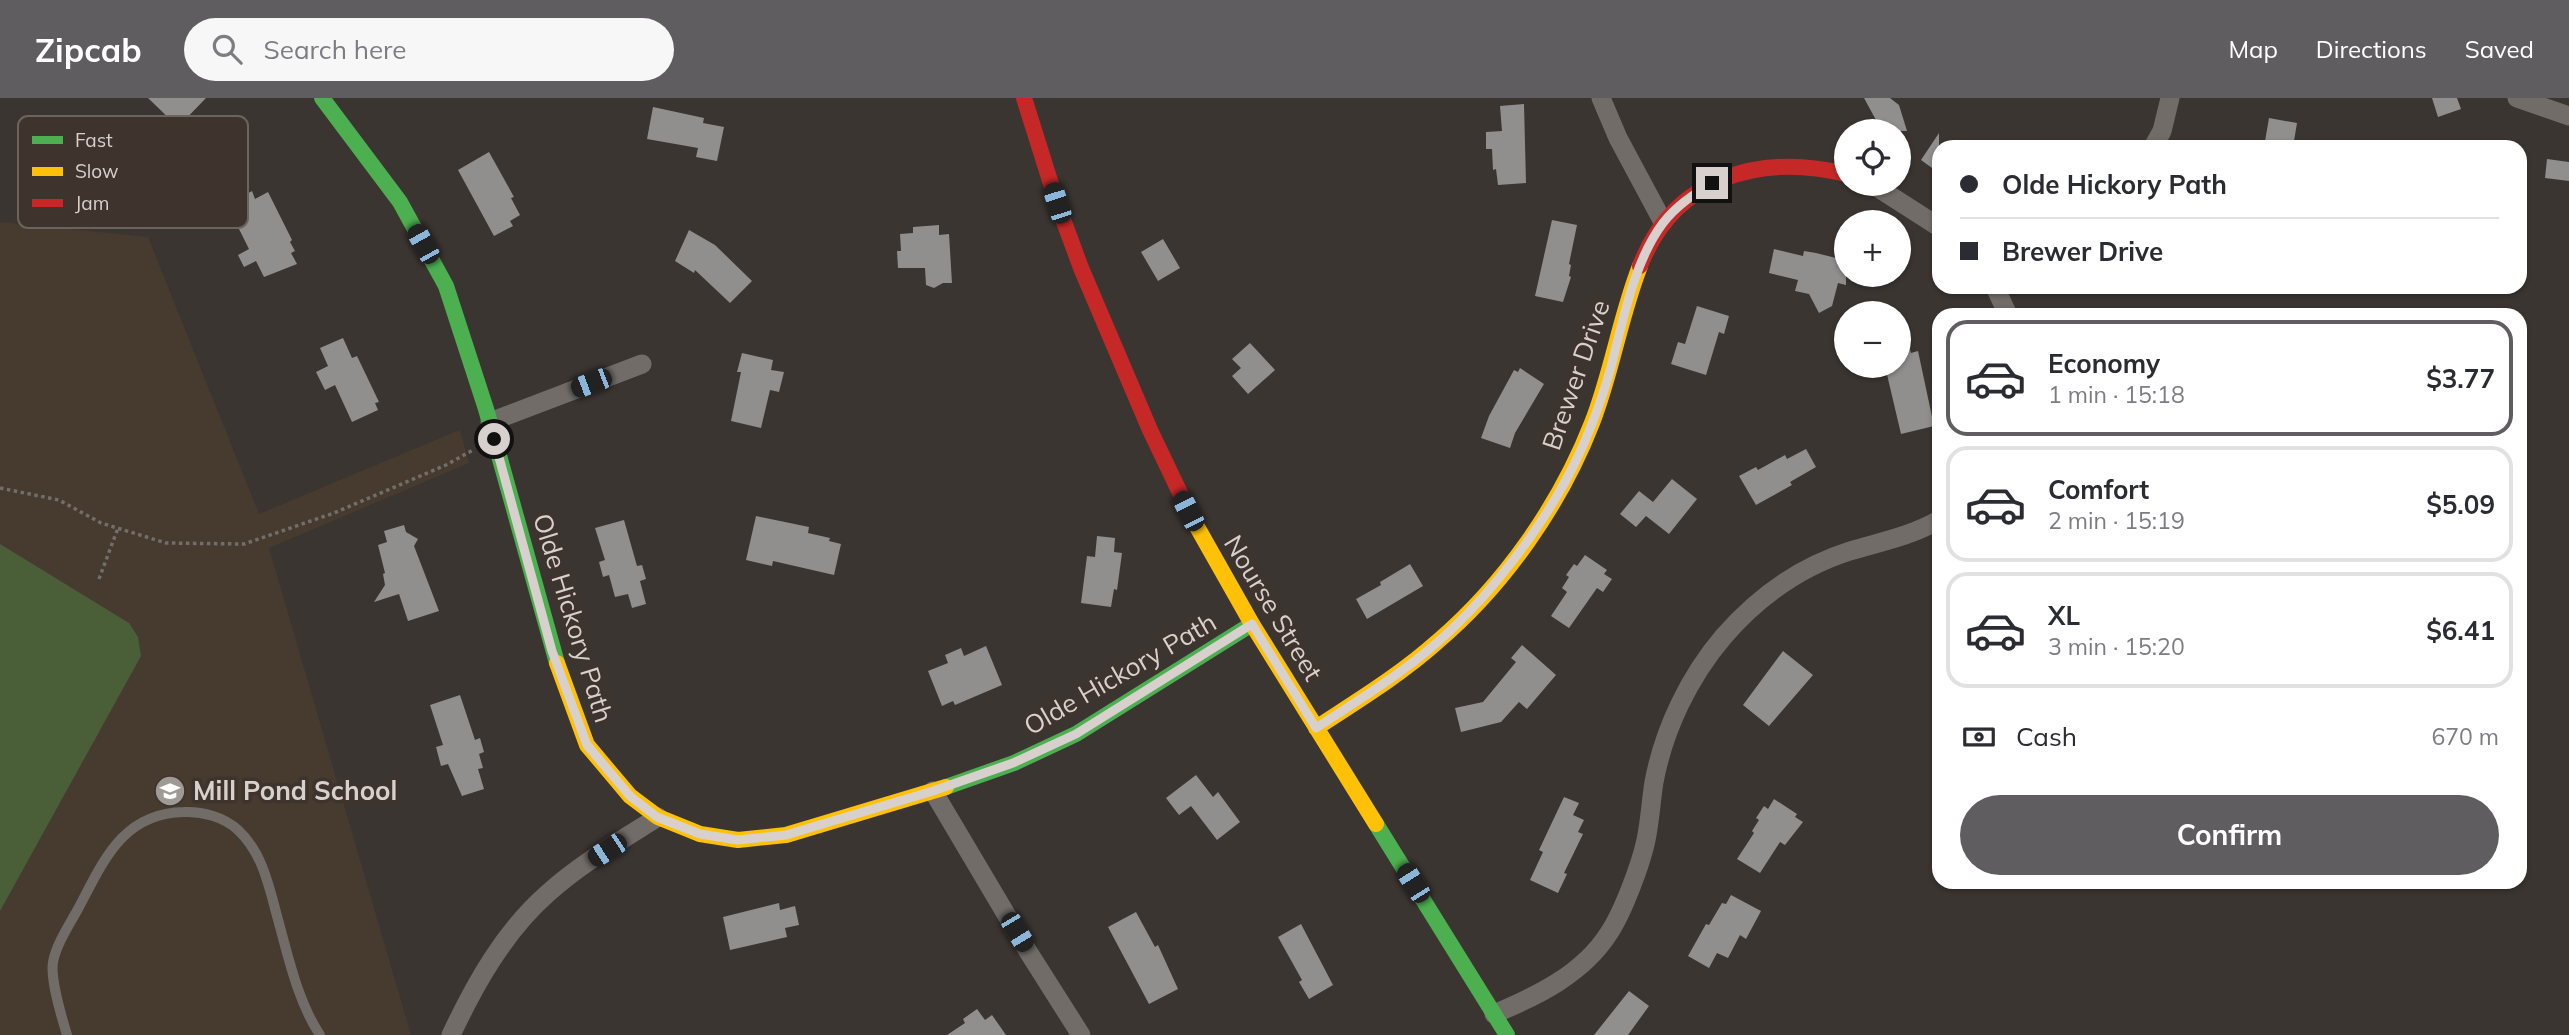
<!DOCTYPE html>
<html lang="en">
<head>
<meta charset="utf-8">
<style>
  :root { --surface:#fff; --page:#f7f7f7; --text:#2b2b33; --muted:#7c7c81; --line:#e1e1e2; --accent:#605d60 }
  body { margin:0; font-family:Mulish,sans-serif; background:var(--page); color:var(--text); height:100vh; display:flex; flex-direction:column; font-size:26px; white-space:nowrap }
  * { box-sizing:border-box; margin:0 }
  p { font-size:23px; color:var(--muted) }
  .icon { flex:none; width:38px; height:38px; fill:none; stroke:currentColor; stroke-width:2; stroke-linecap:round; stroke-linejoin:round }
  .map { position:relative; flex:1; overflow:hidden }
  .panel { position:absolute; left:1932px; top:210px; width:595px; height:581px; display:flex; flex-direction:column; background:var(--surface); border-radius:21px; box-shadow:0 2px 5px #0004 }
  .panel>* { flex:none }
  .top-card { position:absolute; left:1932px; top:42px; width:595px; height:154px; border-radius:21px; box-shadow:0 2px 5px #0004; display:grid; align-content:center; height:154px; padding:0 28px; background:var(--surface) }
  .controls { position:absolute; left:1834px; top:21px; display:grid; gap:14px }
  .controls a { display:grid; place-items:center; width:77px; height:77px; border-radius:50%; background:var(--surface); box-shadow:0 2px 5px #0004; font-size:35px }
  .end { position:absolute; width:32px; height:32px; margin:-16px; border:9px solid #d7d0cc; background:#111; box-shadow:0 0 0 4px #111 }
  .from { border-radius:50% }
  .car { position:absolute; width:21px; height:42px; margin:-21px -10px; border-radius:9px; box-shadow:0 0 5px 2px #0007; background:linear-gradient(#222 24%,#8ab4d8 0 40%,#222 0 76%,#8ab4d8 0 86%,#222 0) }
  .top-card b { display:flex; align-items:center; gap:24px; height:66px; font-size:26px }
  .top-card b+b { border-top:2px solid var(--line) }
  .top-card i { width:18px; height:18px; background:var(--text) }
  ul { padding:12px 0 0; list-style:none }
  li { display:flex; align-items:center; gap:21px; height:116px; margin:0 14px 10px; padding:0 14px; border:4px solid var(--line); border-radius:21px }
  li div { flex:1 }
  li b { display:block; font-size:26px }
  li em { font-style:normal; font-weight:700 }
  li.current { border-color:var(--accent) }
  li>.icon { width:63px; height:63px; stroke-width:1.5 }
  .pay { display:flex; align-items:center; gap:18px; height:77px; padding:0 28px; font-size:26px }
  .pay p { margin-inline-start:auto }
  .cta { display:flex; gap:14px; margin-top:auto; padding:14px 28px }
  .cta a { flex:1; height:80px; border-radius:42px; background:var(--accent); color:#fff; font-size:28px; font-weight:700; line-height:80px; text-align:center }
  header { display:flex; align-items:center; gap:42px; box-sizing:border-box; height:98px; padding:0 35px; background:var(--accent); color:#fff }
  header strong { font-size:33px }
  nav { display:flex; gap:38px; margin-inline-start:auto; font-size:24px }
  .search { width:490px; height:63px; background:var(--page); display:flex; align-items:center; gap:18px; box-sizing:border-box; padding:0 24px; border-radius:38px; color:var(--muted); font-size:26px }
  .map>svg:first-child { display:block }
  .education { fill:#463b2e }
  .green { fill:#4a5f37 }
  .building { fill:#918e8e }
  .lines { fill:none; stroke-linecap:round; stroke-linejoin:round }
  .path { stroke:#726e6c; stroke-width:3.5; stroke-dasharray:3.5 3.5; stroke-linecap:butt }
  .lane { stroke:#716c68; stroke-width:10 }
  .street { stroke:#716c68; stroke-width:19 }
  .fast { stroke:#4caf50; stroke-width:16 }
  .slow { stroke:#ffc107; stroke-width:16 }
  .jam { stroke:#c62828; stroke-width:16 }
  .route { stroke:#d7d0cc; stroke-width:9 }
  .labels { text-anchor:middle; stroke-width:7; stroke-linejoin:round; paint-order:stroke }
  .street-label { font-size:26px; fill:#d7d0cc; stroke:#3f342d }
  .poi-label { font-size:26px; font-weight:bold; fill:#d7d0cc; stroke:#3f342d; text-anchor:start }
  .key { fill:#3f342d; stroke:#6d635d; stroke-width:2 }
  .key-label { font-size:19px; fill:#d7d0cc }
</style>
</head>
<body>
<header>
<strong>Zipcab</strong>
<div class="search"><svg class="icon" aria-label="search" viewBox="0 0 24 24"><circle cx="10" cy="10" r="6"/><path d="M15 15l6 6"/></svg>Search here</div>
<nav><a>Map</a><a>Directions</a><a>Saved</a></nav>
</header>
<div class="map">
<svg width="2569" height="937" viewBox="0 0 2569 937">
  <rect width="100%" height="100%" fill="#3b3531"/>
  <path class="education" d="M0 124 148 139 259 416 460 332 469 365 269 450 411 937H0Z"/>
  <path class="green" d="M0 446 129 525 138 539 141 558 0 813Z"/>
  <path class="building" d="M148 0H206L178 29Z
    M1864 0H1890L1899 7 1907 33H1882Z
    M2432 0H2457L2461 11 2438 19Z
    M1524 6 1526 85 1498 87 1496 71 1493 72 1492 51H1486V34L1502 33 1500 8Z
    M653 9 704 20 703 25 724 29 717 63 696 59 698 50 647 41Z
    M2269 20 2297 25 2293 49H2264Z
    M1939 35V75L1921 62Z
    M489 54 514 99 511 100 520 117 510 123 513 128 494 138 458 72Z
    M2547 61 2569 64V83L2545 80Z
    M252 93 255 101 268 94 292 142 290 144 295 153 291 155 297 166 264 179 256 163 244 169 238 157 249 151 231 115 243 108 239 100Z
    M1552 122 1577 127 1569 166 1571 167 1569 178 1571 179 1563 204 1535 198Z
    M939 127V137L949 136 952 185H943L934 190 926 187 925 170H898L897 153H901L900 136 913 135V129Z
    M689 132 715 147 752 183 730 205 695 172 694 175 675 163Z
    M1163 141 1180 170 1158 183 1141 154Z
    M1774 151 1803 158 1804 153 1816 155 1840 161 1839 164 1846 166V187L1838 185 1832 208 1819 215 1809 196 1795 193 1798 182 1769 175Z
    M1697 208 1729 218 1724 236 1719 234 1706 277 1671 266 1678 244 1685 246Z
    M1899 228H1904L1911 255 1918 253 1934 328 1901 336 1885 268H1899Z
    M343 240 352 260 357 258 379 304 375 305 378 312 352 324 335 287 325 292 316 274 328 268 320 250Z
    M1250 245 1275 272 1248 296 1232 278 1241 270 1232 261Z
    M742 255 773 262 771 272 784 274 779 294 770 292 761 330 731 323 741 274H737Z
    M1520 270 1544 286 1515 335 1510 350 1481 340 1489 318 1514 272 1518 274Z
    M1806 351 1816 369 1790 384 1792 387 1756 407 1739 378 1756 369 1758 372 1785 357 1787 361Z
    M1672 381 1697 401 1669 436 1646 418 1636 429 1620 416 1639 393 1653 404Z
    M756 418 809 429 808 435 830 440 829 443 841 446 834 477 773 463 772 468 746 462Z
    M624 422 637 468 642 467 646 481 640 483 646 506 632 510 628 496 615 499 609 477 603 479 599 464 605 462 595 430Z
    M404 427 406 434 418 441 414 448 439 513 408 523 399 496 374 504 385 487 383 476 385 475 378 447 387 444 384 433Z
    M1097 438 1115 440 1114 454 1122 455 1117 492 1114 491 1111 509 1081 505 1087 458 1095 459Z
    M1585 457 1607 472 1604 476 1612 481 1603 494 1597 490 1569 530 1551 518 1567 494 1562 490 1569 479 1566 477 1574 466 1577 468Z
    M1410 466 1423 488 1367 521 1356 501 1381 487 1380 484Z
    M1522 547 1556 577 1527 611 1519 604 1501 624 1461 634 1455 610 1483 604 1516 564 1511 560Z
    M986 548 1002 587 955 607 953 603 942 608 928 573 948 565 945 557 961 550 964 558Z
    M1783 553 1813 577 1769 628 1743 607Z
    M460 597 475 642 480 640 484 654 479 656 483 670 478 671 484 691 462 698 448 666 441 668 436 649 443 647 430 607Z
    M1196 677 1213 699 1218 694 1240 724 1217 742 1191 708 1179 717 1166 700Z
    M1564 699 1579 705 1573 717 1584 722 1578 734 1583 736 1564 775 1567 776 1558 795 1530 782 1543 754 1539 752Z
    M1774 701 1797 716 1795 719 1803 724 1785 747 1780 744 1760 775 1737 761 1754 735 1752 733 1759 722 1756 720 1764 708 1768 711Z
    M1731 797 1761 813 1746 841 1740 837 1728 860 1717 855 1709 870 1688 858 1706 826 1709 827 1722 805 1726 806Z
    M779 805 780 812 795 808 799 827 785 830 787 839 730 852 723 819Z
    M1136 814 1155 849 1158 847 1178 891 1149 906 1108 829Z
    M1301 826 1333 887 1309 901 1299 884 1302 882 1278 839Z
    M1629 893 1649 908 1628 937H1594Z
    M977 911 985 922 992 917 1006 937H947L965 925 963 921Z"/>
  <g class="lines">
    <path class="path" d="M0 390 59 402 101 425 166 445 244 446 334 415 446 367 473 352
      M99 481 118 430"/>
    <path class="lane" d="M67 937C62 920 50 882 53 864 56 847 69 827 78 811 103 764 122 715 184 714 202 713 224 719 238 732 262 754 269 788 277 818 288 857 297 902 320 937"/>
    <path class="street" d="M1601 0 1618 40 1663 124
      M2517 0 2569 18
      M2153 49 2162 33 2170 0
      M1872 86 1939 129
      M1995 189 2008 217
      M490 324 642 266
      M933 693 1029 855 1081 937
      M1494 916C1537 898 1583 876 1609 835 1623 814 1641 766 1646 742 1650 723 1651 703 1654 684 1664 631 1689 579 1724 538 1759 498 1799 469 1850 453 1880 444 1911 438 1939 422
      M451 937C475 886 504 834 547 796 580 766 620 743 658 719"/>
    <path class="fast" d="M322 0 400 104 446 188 486 311 557 565
      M946 689 1014 665 1076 636 1252 526
      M1376 726 1507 937"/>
    <path class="slow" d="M1192 420 1252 526 1376 726
      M557 565 587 647 630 698 658 719 700 736 738 742 786 737 946 689
      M1316 630C1357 603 1400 577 1437 544 1504 487 1560 407 1592 325 1612 274 1620 219 1640 168"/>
    <path class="jam" d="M1024 0 1057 105 1081 170 1150 332 1192 420
      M1640 168C1674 79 1760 55 1846 76"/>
  </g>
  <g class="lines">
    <path class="route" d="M494 341 552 553 587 647 630 698 657 719 700 736 738 742 786 737 933 693 1013 665 1076 636 1252 526 1316 630C1363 599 1413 569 1453 530 1494 491 1539 432 1566 382 1585 347 1600 308 1611 269 1623 223 1634 163 1663 125 1676 108 1694 96 1712 85"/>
  </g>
  <defs>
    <g id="school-disc" transform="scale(1.575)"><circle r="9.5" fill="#a09a96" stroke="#3f342d"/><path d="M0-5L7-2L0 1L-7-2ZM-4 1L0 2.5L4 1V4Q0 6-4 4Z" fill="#fff"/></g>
  </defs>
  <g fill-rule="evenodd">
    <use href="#school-disc" x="170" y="693"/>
  </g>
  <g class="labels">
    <g class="street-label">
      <text transform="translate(1576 277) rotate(-71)" y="9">Brewer Drive</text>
      <text transform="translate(1273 510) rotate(59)" y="9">Nourse Street</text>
      <text transform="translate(573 520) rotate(73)" y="9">Olde Hickory Path</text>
      <text transform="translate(1120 576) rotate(-30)" y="9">Olde Hickory Path</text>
    </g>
    <g class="poi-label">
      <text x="193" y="702">Mill Pond School</text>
    </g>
  </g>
  <rect x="18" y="18" width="230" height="112" rx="10" class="key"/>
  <rect x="32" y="38" width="31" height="8" fill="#4caf50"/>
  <rect x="32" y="69" width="31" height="9" fill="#ffc107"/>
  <rect x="32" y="101" width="31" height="8" fill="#c62828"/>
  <g class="key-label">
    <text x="75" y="49">Fast</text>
    <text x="75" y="80">Slow</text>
    <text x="75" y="112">Jam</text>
  </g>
</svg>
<div class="controls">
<a><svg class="icon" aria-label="locate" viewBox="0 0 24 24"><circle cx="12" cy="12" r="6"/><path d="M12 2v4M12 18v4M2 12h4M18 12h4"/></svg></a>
<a>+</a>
<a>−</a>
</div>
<i class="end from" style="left:494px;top:341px"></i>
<i class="end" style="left:1712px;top:85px"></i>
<i class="car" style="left:1057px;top:105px;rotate:342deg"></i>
<i class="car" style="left:423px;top:146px;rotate:331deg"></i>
<i class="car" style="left:591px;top:285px;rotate:249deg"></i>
<i class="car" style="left:1188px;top:413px;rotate:333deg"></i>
<i class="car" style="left:607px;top:752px;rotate:237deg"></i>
<i class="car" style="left:1413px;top:785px;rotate:328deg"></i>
<i class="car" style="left:1017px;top:834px;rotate:149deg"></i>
<div class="top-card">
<b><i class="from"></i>Olde Hickory Path</b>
<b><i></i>Brewer Drive</b>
</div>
<section class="panel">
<ul>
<li class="current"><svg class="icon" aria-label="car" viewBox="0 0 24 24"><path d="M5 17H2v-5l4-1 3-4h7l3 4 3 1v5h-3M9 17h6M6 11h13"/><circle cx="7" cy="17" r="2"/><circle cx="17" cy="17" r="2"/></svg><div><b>Economy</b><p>1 min · 15:18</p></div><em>$3.77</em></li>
<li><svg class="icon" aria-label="car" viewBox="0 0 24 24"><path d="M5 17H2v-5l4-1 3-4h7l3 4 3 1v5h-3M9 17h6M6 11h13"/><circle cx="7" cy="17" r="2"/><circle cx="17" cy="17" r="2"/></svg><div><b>Comfort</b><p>2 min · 15:19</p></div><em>$5.09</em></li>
<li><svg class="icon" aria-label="car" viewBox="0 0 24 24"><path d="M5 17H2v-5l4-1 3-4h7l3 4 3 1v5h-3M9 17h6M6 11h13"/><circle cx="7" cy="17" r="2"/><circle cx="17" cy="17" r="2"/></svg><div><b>XL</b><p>3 min · 15:20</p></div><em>$6.41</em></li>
</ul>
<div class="pay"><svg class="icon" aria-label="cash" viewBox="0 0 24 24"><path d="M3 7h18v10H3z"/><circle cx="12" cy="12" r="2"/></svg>Cash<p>670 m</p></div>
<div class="cta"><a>Confirm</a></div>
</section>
</div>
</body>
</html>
